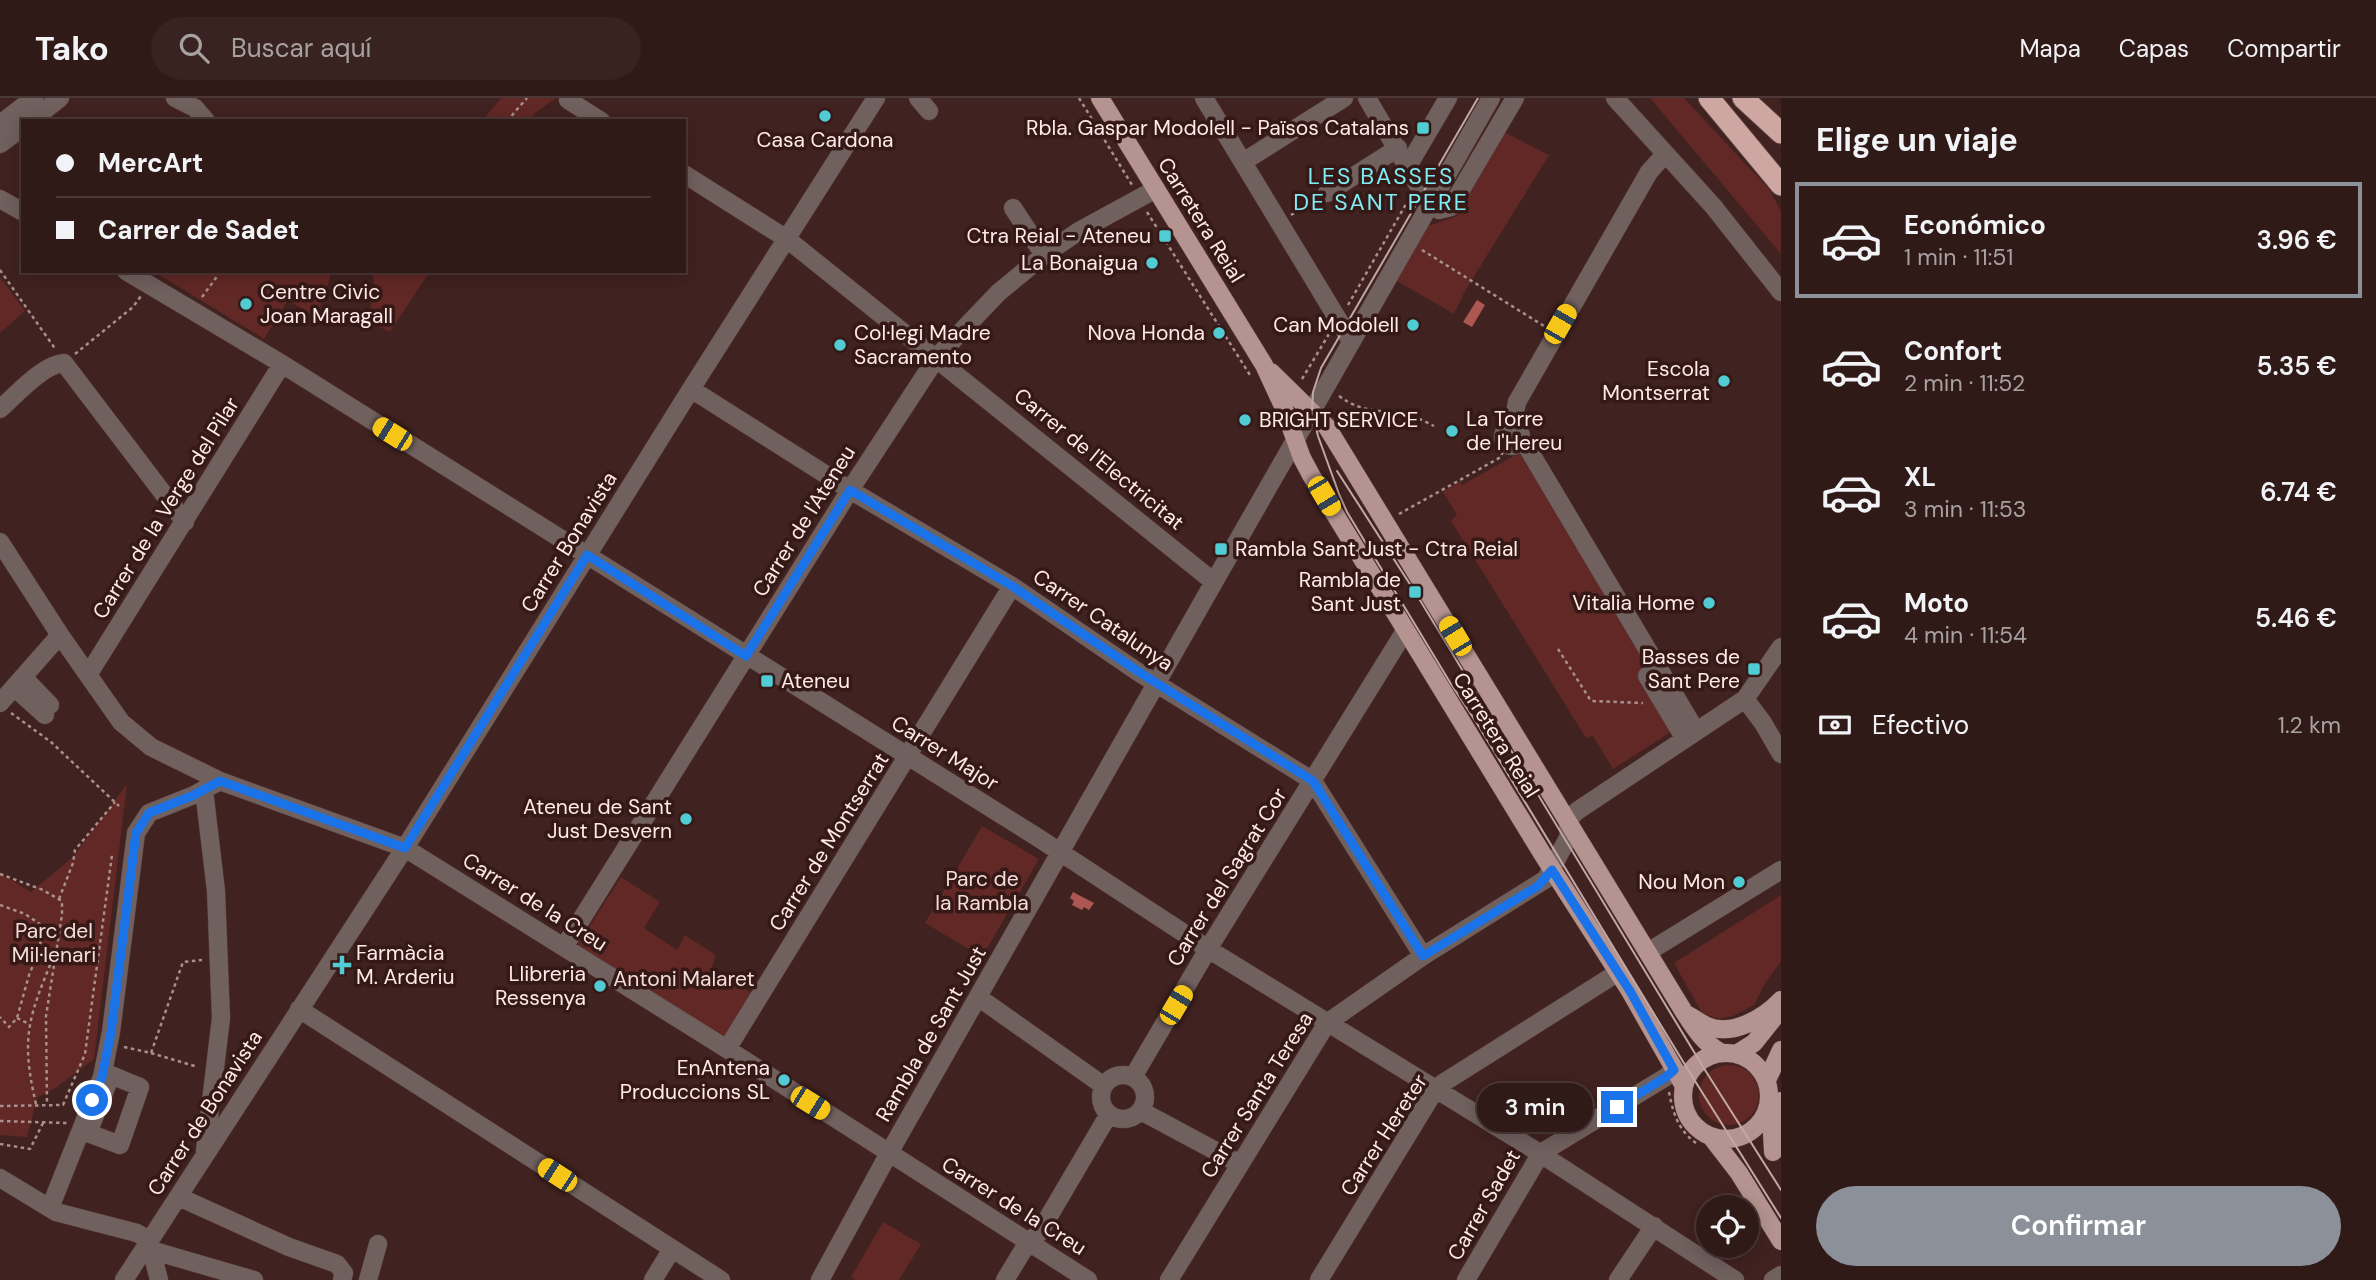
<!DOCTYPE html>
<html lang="es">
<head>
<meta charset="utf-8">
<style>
  :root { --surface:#301a18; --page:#382321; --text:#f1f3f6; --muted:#a8a1a2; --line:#4b3837; --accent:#8c9099 }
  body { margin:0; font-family:"DM Sans",sans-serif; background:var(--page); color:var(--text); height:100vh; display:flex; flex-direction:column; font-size:26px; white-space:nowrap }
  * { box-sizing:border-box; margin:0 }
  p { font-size:23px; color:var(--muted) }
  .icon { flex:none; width:38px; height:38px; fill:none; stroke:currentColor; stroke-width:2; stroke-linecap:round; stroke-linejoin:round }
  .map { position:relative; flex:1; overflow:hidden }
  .panel { display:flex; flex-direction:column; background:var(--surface); width:595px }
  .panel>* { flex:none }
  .hud { position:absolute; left:21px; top:21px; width:665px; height:154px; border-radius:0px; box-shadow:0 4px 18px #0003,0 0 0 2px var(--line); display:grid; align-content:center; height:154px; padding:0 35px; background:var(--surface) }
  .buttons { position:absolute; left:1696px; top:1097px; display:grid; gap:14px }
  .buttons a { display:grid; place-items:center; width:63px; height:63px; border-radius:50%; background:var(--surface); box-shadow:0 4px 18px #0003,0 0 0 2px var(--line); font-size:35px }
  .end { position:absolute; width:32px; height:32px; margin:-16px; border:9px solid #1a73e8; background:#fff; box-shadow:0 0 0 4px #fff }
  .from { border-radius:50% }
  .bubble { position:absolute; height:49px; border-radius:24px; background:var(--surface); box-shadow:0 4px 18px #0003,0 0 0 2px var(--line); font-size:23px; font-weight:600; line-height:49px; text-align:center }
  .car { position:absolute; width:21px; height:42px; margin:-21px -10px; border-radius:9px; box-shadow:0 0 5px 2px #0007; background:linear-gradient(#f5c518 24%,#345 0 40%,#f5c518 0 76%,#345 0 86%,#f5c518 0) }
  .hud b { display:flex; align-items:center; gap:24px; height:66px; font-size:26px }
  .hud b+b { border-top:2px solid var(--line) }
  .hud i { width:18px; height:18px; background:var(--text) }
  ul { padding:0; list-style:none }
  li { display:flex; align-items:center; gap:21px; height:116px; margin:0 14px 10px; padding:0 21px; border:4px solid transparent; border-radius:0px }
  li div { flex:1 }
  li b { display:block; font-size:26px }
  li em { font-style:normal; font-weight:600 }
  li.current { border-color:var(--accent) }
  li>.icon { width:63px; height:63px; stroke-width:1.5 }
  h2 { padding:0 35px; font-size:32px; line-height:84px }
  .pay { display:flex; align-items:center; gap:18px; height:77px; padding:0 35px; font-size:26px }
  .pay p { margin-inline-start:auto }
  .cta { display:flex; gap:14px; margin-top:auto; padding:14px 35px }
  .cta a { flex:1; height:80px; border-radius:42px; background:var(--accent); color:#fff; font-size:28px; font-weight:600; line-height:80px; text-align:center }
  header { display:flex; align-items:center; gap:42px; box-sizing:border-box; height:98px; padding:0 35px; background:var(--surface); border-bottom:2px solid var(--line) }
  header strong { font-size:33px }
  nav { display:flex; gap:38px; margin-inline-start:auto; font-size:24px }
  .search { width:490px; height:63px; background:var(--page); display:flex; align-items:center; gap:18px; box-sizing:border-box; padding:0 24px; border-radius:38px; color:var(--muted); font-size:26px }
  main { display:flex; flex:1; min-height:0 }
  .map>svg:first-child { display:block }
  .green { fill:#612825 }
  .water { fill:#ac5751 }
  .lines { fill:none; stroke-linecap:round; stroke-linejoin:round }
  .minor-casing { stroke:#5b3e3c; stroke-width:19 }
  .major-casing { stroke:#5b3e3c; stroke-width:19 }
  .highway-casing { stroke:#5b3e3c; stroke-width:23 }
  .path { stroke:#a9908d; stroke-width:2.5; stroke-dasharray:3.5 3.5; stroke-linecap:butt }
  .minor { stroke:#70605e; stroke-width:18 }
  .major { stroke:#b49390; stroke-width:18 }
  .highway { stroke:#cea7a3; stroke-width:21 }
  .tram { stroke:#c0a8a5; stroke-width:2 }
  .route { stroke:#1a73e8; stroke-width:9 }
  .poi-dot { fill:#51ccd5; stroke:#351916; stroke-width:2.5 }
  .labels { text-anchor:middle; stroke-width:7; stroke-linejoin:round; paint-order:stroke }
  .poi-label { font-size:21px; fill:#ffeae7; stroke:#351916; text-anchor:end }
  .street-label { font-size:21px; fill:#ffeae7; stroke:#351916 }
  .park-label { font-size:21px; fill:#f6ddda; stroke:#351916 }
  .neighbourhood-label { font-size:23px; letter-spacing:2px; fill:#80ecf4; stroke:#351916 }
</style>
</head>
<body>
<header>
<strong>Tako</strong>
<div class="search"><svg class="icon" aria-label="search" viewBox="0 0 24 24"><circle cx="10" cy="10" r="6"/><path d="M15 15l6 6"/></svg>Buscar aquí</div>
<nav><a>Mapa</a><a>Capas</a><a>Compartir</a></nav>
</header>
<main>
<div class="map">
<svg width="1781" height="1182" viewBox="0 0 1781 1182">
  <rect width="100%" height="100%" fill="#402220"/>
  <path class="green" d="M501 0H556L535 15 530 23H482Z
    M1650 0H1684L1769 91 1781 113V156Z
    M1502 33 1549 57 1465 193 1454 216 1397 183 1428 128 1457 118Z
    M153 173H332L317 220 288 202 264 241Z
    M373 173H430L390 234 367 223 374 196Z
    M0 179 25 213 0 235Z
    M1519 355 1652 571 1638 581 1671 634 1613 671 1593 638 1586 640 1451 423 1457 417 1443 394 1460 383 1462 387Z
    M127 686 94 961 57 989 37 1000 27 1039 0 1037V775L31 794 73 759Z
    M982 728 1039 761 982 859 925 825Z
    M621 779 660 804 644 830 677 852 685 837 716 857 712 869 751 895 726 942 577 848Z
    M1781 797V863L1764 887 1754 907 1733 918 1719 921 1702 915 1674 865Z
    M1699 997a30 30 0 1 1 60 0a30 30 0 1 1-60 0Z
    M883 1124 921 1146 899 1182H856L851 1179Z"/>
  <path class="water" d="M1477 202 1485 207 1472 229 1463 224Z
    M1073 794 1094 805 1089 812 1084 809 1082 812 1072 807 1074 803 1070 800Z"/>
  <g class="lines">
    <g class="minor-casing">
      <path id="minor" d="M175 0 195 10 206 23
        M918 0 929 13
        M1204 0 1351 243
        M1367 0 1429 106
        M1615 0 1713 108 1781 194
        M568 2 601 23
        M31 23 60 0
        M0 26 34 0
        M0 46 23 29
        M1243 64 1344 0
        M1408 68 1448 0
        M684 76 787 141 1214 484
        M1327 95 1398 50
        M0 101 23 114
        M1429 106 1439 112 1451 109 1515 0
        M1013 110 1044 157
        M126 173 282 266 1037 739 1208 851 1533 1051 1735 1182
        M691 291 850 392 1012 488 1141 576 1313 683 1423 858
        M0 311C15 298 43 266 64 265L185 424
        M1503 339a9 9 0 1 1 18 0a9 9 0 1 1-18 0Z
        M1512 330 1517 304 1649 74 1665 56
        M1520 345 1527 349 1696 633
        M0 444 60 537 121 624 151 649 220 683 405 750 727 951 1088 1182
        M88 577 282 266
        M1647 578 1685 641
        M23 579 50 607
        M14 589 45 617
        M1745 601 1763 625 1781 656
        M0 605 60 537
        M204 692 216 793 221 920 205 1053
        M564 849 850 392 937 259 998 195 1044 157 1079 133 1156 91
        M1648 854 1781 772
        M978 899 1104 988
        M299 911 721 1182
        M727 951 1012 488
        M1101 999a22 22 0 1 1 44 0a22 22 0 1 1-44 0Z
        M111 977 140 989 120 1047 88 1035Z
        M1133 979 1208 851 1405 533
        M1141 1013 1240 1066
        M0 1080 56 1114 137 1135 149 1142
        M179 1099 289 1149 337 1166 344 1175 342 1182
        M50 1110 102 979 111 934 136 735 149 715 194 697 220 683
        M150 1146 159 1182
        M154 1153 254 1182
        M124 1182 408 745 691 291 876 0
        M368 1182 378 1146
        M653 1182 672 1151
        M820 1182 889 1055 1214 484 1491 0
        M1005 1182 1028 1144 1039 1135 1109 1016
        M1169 1182 1327 925 1423 858 1546 781 1569 738 1568 722 1577 713 1745 601 1781 549
        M1319 1182 1435 992 1443 985 1617 875
        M1466 1182 1541 1055 1666 979 1674 972
        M1618 1182 1654 1128
        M1773 1182 1781 1177"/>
    </g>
    <g class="major-casing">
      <path id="major" d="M1100 0 1264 267 1283 308 1302 360 1311 377 1543 757 1630 893 1684 988
        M1271 274 1327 329 1684 914C1695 931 1703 944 1720 954
        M1688 917C1694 920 1700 925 1707 928 1732 939 1764 920 1781 902
        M1683 998a43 43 0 1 1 86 0a43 43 0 1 1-86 0Z
        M1738 955 1754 945 1781 911
        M1767 982 1781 952
        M1712 1040 1739 1075 1781 1143
        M1773 1054 1772 1035 1781 1003"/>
    </g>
    <g class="highway-casing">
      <path id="highway" d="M1709 0 1781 87
        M1743 0 1781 35"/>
    </g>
    <path class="path" d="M1079 0 1132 87
      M507 23 527 0
      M1147 114 1250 277
      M1291 117 1316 102
      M1422 152 1544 228
      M0 172 56 252
      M202 199 221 173
      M1348 207 1409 101
      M75 256 133 209 141 198
      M1302 281 1329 236
      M1339 298C1363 316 1381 311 1408 317 1417 319 1426 324 1434 328
      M1399 416 1501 359 1504 349
      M1558 551 1591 603 1643 605
      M11 615 51 644 119 708
      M0 776 43 792 62 803V817L46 918 47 1006
      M59 801 73 765 75 752 115 704
      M0 807 25 816 43 828 39 853 29 877 17 920 9 929 0 919
      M17 920 29 926
      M124 949 151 955 183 864 202 862
      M151 955 198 969
      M1669 994C1673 1015 1678 1032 1696 1045
      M36 1006C20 938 29 919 54 857
      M0 1008 63 1007 85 956 112 757
      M0 1023 67 1025
      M0 1046 30 1051 43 1025"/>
    <use href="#minor" class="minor"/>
    <use href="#major" class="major"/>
    <use href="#highway" class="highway"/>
    <path class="tram" d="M1478 0 1321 270 1313 294 1312 313 1318 338 1339 396 1347 414 1451 586 1478 627 1690 975 1781 1120
      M1337 373 1415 494 1705 972 1781 1092"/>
  </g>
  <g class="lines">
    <path class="route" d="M92 1002 102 979 111 934 136 735 149 715 194 697 220 683 405 750 587 457 746 558 850 392 1012 488 1142 576 1313 683 1423 858 1538 788 1552 772 1630 893 1674 972 1666 979 1617 1009"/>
  </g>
  <g class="poi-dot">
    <circle cx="825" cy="18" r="7"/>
    <rect x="1416" y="23" width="14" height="14" rx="3.5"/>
    <rect x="1158" y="131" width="14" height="14" rx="3.5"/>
    <circle cx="1152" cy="165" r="7"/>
    <circle cx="246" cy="206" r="7"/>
    <circle cx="1413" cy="227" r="7"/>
    <circle cx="1219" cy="235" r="7"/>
    <circle cx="840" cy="247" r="7"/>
    <circle cx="1724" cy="283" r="7"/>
    <circle cx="1245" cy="322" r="7"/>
    <circle cx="1452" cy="333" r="7"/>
    <rect x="1214" y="444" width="14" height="14" rx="3.5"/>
    <rect x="1408" y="487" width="14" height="14" rx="3.5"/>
    <circle cx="1709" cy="505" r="7"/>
    <rect x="1747" y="564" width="14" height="14" rx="3.5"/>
    <rect x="760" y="576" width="14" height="14" rx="3.5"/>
    <circle cx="686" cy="721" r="7"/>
    <circle cx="1739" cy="784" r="7"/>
    <path d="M338.5 856.5h7v7h7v7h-7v7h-7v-7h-7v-7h7z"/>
    <circle cx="600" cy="888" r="7"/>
    <circle cx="784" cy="982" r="7"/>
  </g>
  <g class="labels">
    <g class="poi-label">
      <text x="1409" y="37">Rbla. Gaspar Modolell - Països Catalans</text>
      <text x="825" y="49" text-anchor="middle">Casa Cardona</text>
      <text x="1151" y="145">Ctra Reial - Ateneu</text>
      <text x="1138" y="172">La Bonaigua</text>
      <text x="260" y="201" text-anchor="start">Centre Civic<tspan x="260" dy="24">Joan Maragall</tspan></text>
      <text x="1399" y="234">Can Modolell</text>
      <text x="854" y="242" text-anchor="start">Col·legi Madre<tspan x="854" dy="24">Sacramento</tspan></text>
      <text x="1205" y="242">Nova Honda</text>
      <text x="1710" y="278">Escola<tspan x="1710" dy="24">Montserrat</tspan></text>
      <text x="1466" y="328" text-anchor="start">La Torre<tspan x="1466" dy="24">de l'Hereu</tspan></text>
      <text x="1259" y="329" text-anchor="start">BRIGHT SERVICE</text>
      <text x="1235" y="458" text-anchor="start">Rambla Sant Just - Ctra Reial</text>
      <text x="1401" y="489">Rambla de<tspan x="1401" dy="24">Sant Just</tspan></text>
      <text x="1695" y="512">Vitalia Home</text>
      <text x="1740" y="566">Basses de<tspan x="1740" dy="24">Sant Pere</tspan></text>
      <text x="781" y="590" text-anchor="start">Ateneu</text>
      <text x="672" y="716">Ateneu de Sant<tspan x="672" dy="24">Just Desvern</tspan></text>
      <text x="1725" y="791">Nou Mon</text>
      <text x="356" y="862" text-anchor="start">Farmàcia<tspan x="356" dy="24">M. Arderiu</tspan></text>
      <text x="586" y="883">Llibreria<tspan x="586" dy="24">Ressenya</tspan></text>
      <text x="770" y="977">EnAntena<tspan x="770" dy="24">Produccions SL</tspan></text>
    </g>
    <g class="street-label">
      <text transform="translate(1201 122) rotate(58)" y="7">Carretera Reial</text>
      <text transform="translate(1099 361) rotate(39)" y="7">Carrer de l'Electricitat</text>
      <text transform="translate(166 410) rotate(-58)" y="7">Carrer de la Verge del Pilar</text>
      <text transform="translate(804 423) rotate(-58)" y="7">Carrer de l'Ateneu</text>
      <text transform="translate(569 444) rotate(-58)" y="7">Carrer Bonavista</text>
      <text transform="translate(1103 522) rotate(34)" y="7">Carrer Catalunya</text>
      <text transform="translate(1496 637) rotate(58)" y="7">Carretera Reial</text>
      <text transform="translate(945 655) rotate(32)" y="7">Carrer Major</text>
      <text transform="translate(829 744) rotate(-58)" y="7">Carrer de Montserrat</text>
      <text transform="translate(1227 779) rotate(-58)" y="7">Carrer del Sagrat Cor</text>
      <text transform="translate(535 804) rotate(32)" y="7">Carrer de la Creu</text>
      <text transform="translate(931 936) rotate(-60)" y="7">Rambla de Sant Just</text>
      <text transform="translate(1257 997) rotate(-58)" y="7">Carrer Santa Teresa</text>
      <text transform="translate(205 1015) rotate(-57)" y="7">Carrer de Bonavista</text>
      <text transform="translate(1384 1037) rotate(-57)" y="7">Carrer Hereter</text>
      <text transform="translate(1484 1107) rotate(-60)" y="7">Carrer Sadet</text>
      <text transform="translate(1014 1108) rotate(32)" y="7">Carrer de la Creu</text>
    </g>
    <g class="park-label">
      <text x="982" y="788">Parc de<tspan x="982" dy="24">la Rambla</tspan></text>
      <text x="54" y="840">Parc del<tspan x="54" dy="24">Mil·lenari</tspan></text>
      <text x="684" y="888">Antoni Malaret</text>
    </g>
    <g class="neighbourhood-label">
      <text x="1381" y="86">LES BASSES<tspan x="1381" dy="26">DE SANT PERE</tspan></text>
    </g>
  </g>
</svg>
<div class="buttons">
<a><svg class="icon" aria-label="locate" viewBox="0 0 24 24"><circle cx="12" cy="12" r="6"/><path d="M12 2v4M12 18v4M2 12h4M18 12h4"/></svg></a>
</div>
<i class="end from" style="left:92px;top:1002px"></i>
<i class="end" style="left:1617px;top:1009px"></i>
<div class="bubble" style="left:1477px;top:985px;width:116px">3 min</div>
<i class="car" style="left:1560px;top:226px;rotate:30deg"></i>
<i class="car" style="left:392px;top:336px;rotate:302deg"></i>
<i class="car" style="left:1324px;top:398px;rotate:149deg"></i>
<i class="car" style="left:1455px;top:538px;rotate:329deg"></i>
<i class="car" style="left:1176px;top:907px;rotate:31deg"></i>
<i class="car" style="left:810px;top:1005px;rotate:122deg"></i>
<i class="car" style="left:557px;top:1077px;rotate:303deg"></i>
<div class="hud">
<b><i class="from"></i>MercArt</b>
<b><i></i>Carrer de Sadet</b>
</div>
</div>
<section class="panel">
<h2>Elige un viaje</h2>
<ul>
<li class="current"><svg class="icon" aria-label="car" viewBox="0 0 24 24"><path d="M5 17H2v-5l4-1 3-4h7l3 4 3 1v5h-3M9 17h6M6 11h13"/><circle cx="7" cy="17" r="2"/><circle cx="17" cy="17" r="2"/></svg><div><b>Económico</b><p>1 min · 11:51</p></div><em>3.96 €</em></li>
<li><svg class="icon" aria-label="car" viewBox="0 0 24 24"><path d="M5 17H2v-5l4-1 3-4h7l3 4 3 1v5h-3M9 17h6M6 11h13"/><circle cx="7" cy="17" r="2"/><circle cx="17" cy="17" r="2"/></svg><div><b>Confort</b><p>2 min · 11:52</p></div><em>5.35 €</em></li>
<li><svg class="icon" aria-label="car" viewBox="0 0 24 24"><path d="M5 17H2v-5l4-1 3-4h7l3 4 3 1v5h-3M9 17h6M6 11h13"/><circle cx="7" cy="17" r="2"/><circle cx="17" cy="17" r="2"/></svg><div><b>XL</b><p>3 min · 11:53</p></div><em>6.74 €</em></li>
<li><svg class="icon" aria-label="car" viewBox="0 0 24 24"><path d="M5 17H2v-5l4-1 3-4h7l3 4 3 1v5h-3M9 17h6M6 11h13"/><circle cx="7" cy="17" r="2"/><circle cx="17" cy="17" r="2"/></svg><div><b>Moto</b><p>4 min · 11:54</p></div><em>5.46 €</em></li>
</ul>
<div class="pay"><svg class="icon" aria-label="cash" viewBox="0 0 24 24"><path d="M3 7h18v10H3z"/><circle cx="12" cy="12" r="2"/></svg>Efectivo<p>1.2 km</p></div>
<div class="cta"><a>Confirmar</a></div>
</section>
</main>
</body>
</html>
